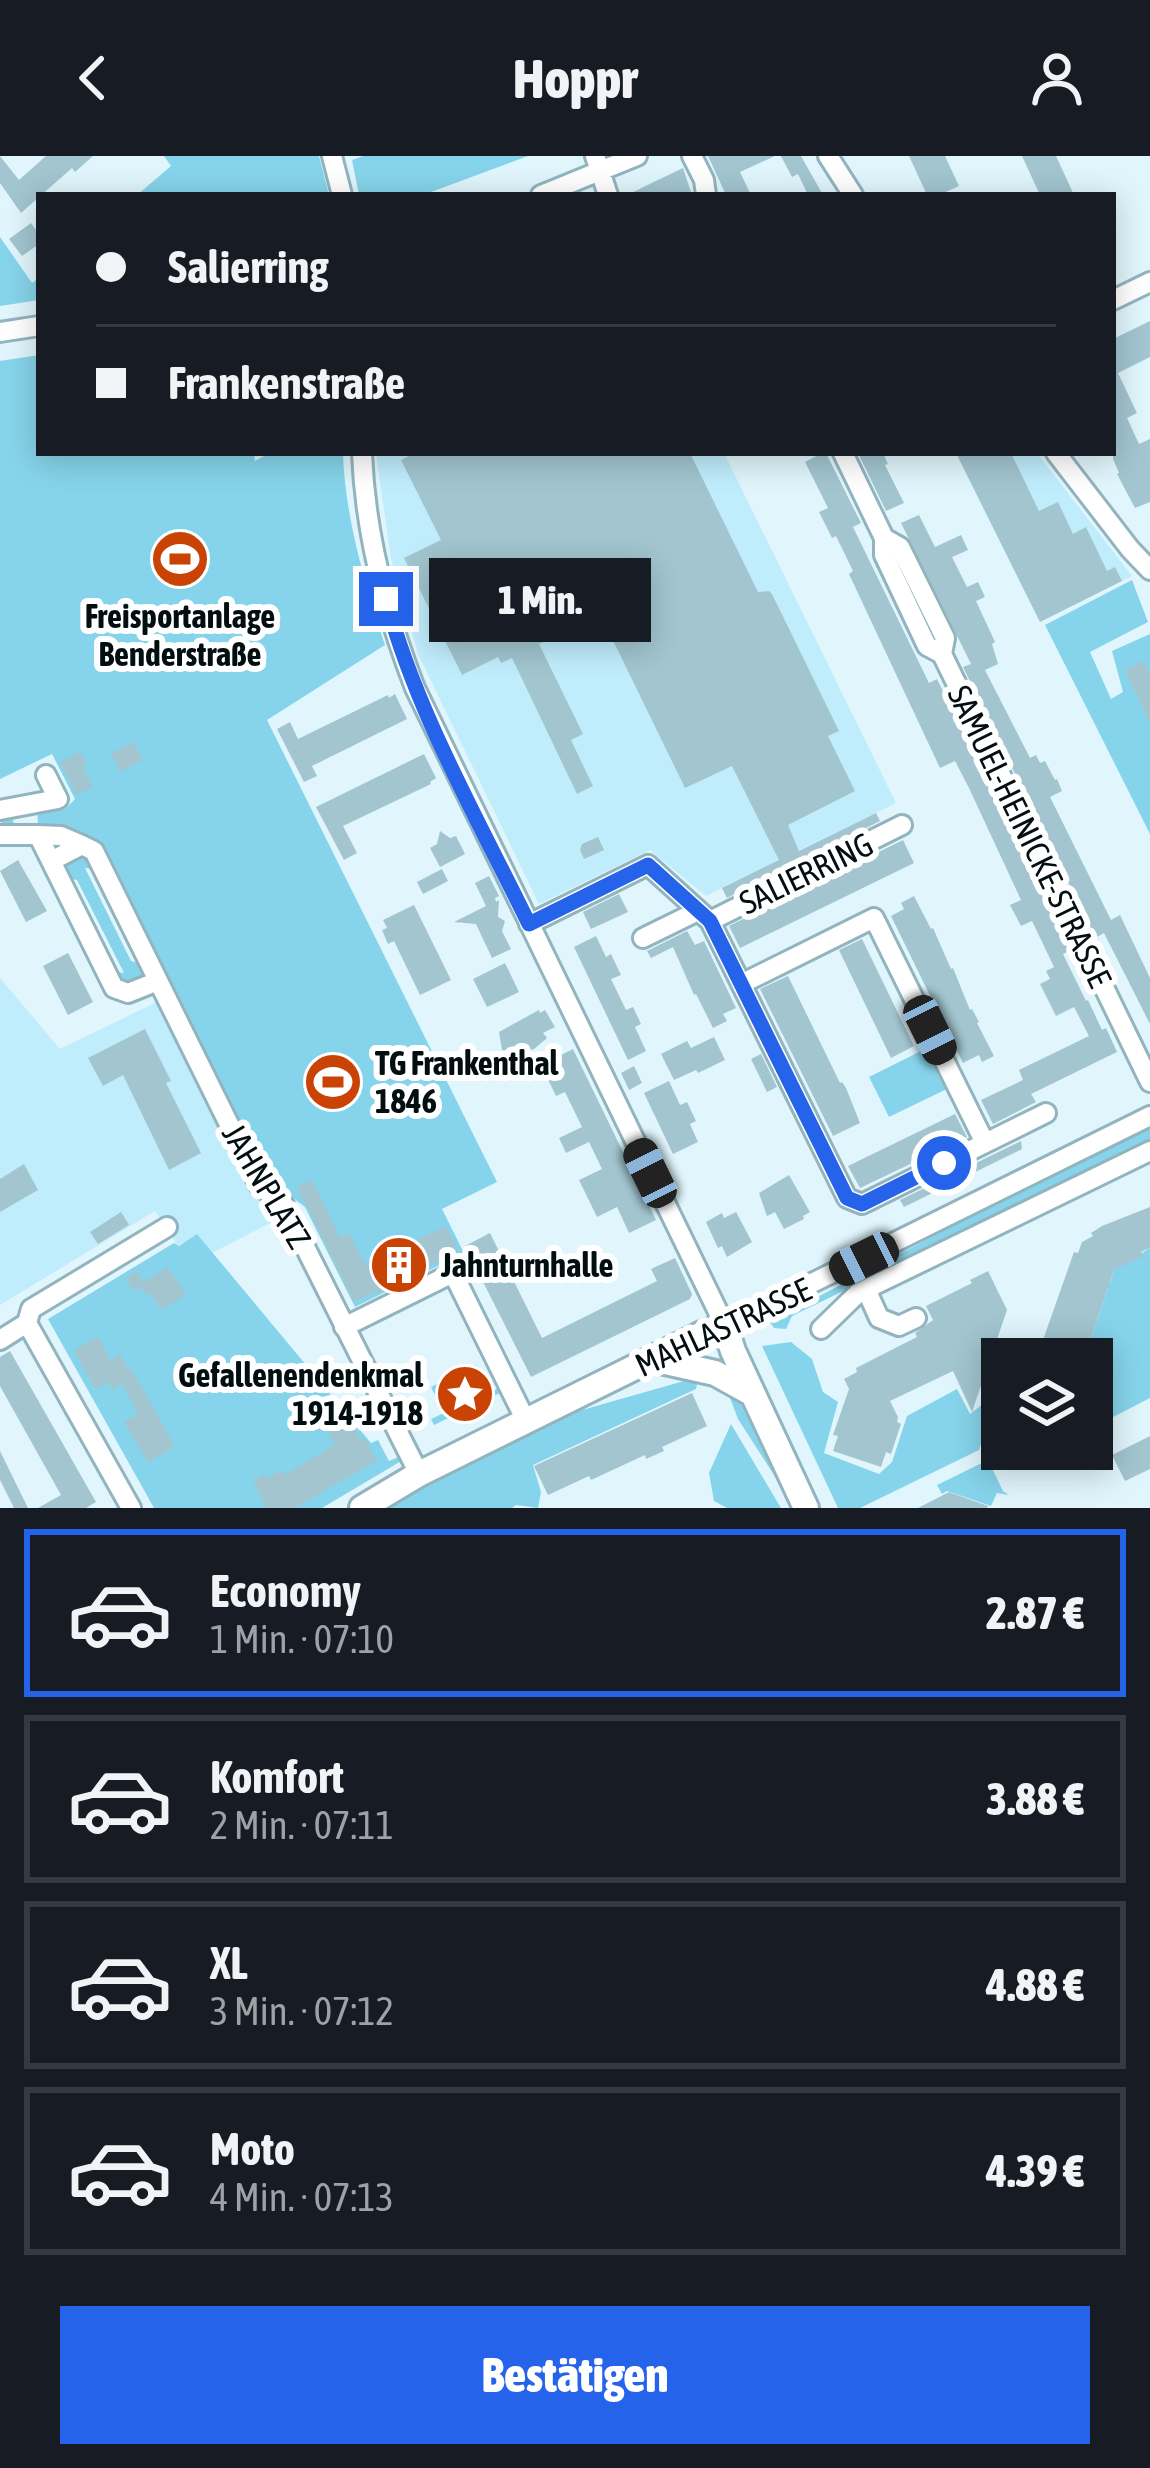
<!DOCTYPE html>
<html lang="de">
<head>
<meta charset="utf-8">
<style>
  :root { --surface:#171b24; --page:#242831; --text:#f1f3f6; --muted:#9ea1a6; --line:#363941; --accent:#2563eb }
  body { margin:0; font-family:"Asap Condensed",sans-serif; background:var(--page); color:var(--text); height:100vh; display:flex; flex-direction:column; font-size:45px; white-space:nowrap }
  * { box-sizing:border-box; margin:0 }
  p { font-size:39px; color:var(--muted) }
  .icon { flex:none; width:66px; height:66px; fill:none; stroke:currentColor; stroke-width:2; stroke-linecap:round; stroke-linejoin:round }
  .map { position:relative; height:1352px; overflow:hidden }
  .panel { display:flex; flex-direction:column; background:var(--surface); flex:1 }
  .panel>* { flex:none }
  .guide { position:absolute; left:36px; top:36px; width:1080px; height:264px; border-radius:0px; box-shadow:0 6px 30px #0003; display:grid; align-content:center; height:264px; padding:0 60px; background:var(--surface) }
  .buttons { position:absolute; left:981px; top:1182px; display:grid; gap:24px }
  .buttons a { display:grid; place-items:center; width:132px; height:132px; border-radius:0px; background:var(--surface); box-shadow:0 6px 30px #0003; font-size:60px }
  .end { position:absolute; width:54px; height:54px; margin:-27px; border:15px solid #2563eb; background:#fff; box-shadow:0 0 0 6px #fff }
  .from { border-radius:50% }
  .bubble { position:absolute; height:84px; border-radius:0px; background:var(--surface); box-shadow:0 6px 30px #0003; font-size:39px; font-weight:800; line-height:84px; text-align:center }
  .car { position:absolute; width:36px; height:72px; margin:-36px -18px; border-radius:15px; box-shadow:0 0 9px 3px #0007; background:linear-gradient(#222 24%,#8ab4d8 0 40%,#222 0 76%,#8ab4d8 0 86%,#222 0) }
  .guide b { display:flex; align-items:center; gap:42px; height:114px; font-size:45px }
  .guide b+b { border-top:3px solid var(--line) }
  .guide i { width:30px; height:30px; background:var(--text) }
  ul { padding:21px 0 0; list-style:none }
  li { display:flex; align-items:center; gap:36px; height:168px; margin:0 24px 18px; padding:0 36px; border:6px solid var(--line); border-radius:0px }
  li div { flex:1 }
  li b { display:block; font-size:45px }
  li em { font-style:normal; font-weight:800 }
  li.on { border-color:var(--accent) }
  li>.icon { width:108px; height:108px; stroke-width:1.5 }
  .primary-button { display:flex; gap:24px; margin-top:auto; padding:24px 60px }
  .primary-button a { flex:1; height:138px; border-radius:0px; background:var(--accent); color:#fff; font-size:48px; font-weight:800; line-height:138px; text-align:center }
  header { display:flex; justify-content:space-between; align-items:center; height:156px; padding:0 60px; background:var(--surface); font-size:54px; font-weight:800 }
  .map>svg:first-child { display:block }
  .built { fill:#c0edfc }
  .green { fill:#86d4eb }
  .building { fill:#a2c5d0 }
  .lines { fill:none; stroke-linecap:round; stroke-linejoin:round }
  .minor-casing { stroke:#92b4bf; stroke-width:24 }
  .major-casing { stroke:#92b4bf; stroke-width:30 }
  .minor { stroke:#fff; stroke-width:18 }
  .major { stroke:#fff; stroke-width:24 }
  .route { stroke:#2563eb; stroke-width:15 }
  .labels { text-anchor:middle; stroke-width:12; stroke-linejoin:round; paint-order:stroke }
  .poi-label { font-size:33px; font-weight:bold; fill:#030e11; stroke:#fff; text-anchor:start }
  .street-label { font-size:33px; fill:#030e11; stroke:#fff }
</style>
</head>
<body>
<header><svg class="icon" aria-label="back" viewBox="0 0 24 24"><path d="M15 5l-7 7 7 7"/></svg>Hoppr<svg class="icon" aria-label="person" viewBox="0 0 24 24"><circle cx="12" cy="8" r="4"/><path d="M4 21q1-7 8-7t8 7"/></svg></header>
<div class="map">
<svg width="1150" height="1352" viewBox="0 0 1150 1352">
  <rect width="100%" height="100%" fill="#e0f6fc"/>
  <path class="built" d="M376 297H724L896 647 706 740 650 694 539 748 418 498 391 403Z
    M956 297H1037L1132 420 1040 466Z
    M0 822 60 893 159 845 254 1036 282 1061 212 1097 197 1079 178 1090 155 1055 0 1149Z"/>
  <path class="green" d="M164 0H319L329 39H137L171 10Z
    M363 0H528L423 39H359L352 4Z
    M0 81 32 127 39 122V144L0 150Z
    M39 199V297H254L255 305 270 297H343C345 362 365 428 385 489L267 564 497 1026 442 1053 464 1097 355 1151 305 1051 266 1021 117 718 97 691 1 672 2 661 12 658 14 670 38 667 37 654H64L75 643 52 598 0 623V205Z
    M1132 424 1148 466 1090 496 1111 543 1123 536 1112 495 1150 478V678L1045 469Z
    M77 699H88L99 714 85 712 131 805 145 809 147 817 145 822 122 831 111 815 124 817 77 724 63 721V707Z
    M929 891 949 932 889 961 869 921Z
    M1150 972V985L792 1160 786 1173 774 1172 770 1166 989 1051Z
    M197 1078 371 1287 378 1284 389 1305 401 1300 403 1304 322 1352H154L48 1163 174 1087 179 1090Z
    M1150 1092V1242L1092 1272V1203H1084L1108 1132 1106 1126 1110 1127 1114 1114Z
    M791 1186 812 1203 823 1236 838 1246 824 1297 879 1318 892 1306 907 1260 957 1233 970 1258 984 1247 991 1255 979 1294 860 1352H838L762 1190Z
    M476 1209 489 1236 501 1231 504 1235 434 1269 431 1263 444 1257 431 1231Z
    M698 1224 696 1233 533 1309 541 1336 538 1352 516 1349 512 1352H385L401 1341 554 1262 684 1225Z
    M718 1226 746 1247 783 1333 738 1263 730 1242Z
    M731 1268 781 1352H727L714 1345 709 1317Z
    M988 1304 1003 1335 1009 1339 997 1337 991 1350 947 1335 942 1338 937 1329Z"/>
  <path class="building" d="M0 0 19 24 46 0H93L75 16 72 12 21 57 0 27Z
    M708 0H775L740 16 751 39H726Z
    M781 0H801L823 39H808L798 18 792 21Z
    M909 0H945L959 30 939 39H927Z
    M1022 0H1056L1074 39H1040Z
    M683 12 692 39H627L660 23Z
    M31 67 39 78V88L22 100 9 83Z
    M1150 165V201L1118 217 1137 257 1127 262 1139 288 1150 283V346L1135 352 1117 318 1119 317 1113 303V183Z
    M415 297H690L758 436 769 435 772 438 839 575 828 580 855 635 788 669 799 695 876 657 880 665 727 742 722 732 779 704 732 610 685 632 605 468 582 479 577 470 539 488 583 578 571 584 593 630 577 638 512 502 501 507 498 501 462 519 404 402 441 384 401 304Z
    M822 297H826L861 367 853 371 929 527 937 523 1071 794 1063 798 1086 845 1088 844 1102 874 1106 872 1117 896 1031 938 1036 946 993 968 981 944 1023 924 1019 914 1089 880 1074 851 1056 860 1040 828 1050 823 1046 815 1054 811 1032 765 1021 770 1010 749 1021 744 969 632 955 605 940 612 849 418 853 415 836 380 832 382 819 356 828 352 805 306Z
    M858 297H883L888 308 885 309 904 347 886 355Z
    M956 297H1011L1039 355 1058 346 1073 378 1086 371 1107 415 1115 411 1122 425 1040 466Z
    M919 359 935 391 961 379 968 394 952 401 967 431 978 426 985 441 976 445 995 486 992 488 998 508 985 514 1030 602 1036 599 1040 607 1045 605 1055 624 1057 623 1062 635 1050 641 1111 764 1120 759 1150 822V868L1104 777 1095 782 963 511 971 508 901 367Z
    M1143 505 1150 517V566L1125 516 1127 513Z
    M395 538 407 563 312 610 317 620 304 626 277 573 290 566 298 583 388 539 389 542Z
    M134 586 143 604 120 616 111 597Z
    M80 596 87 609 83 611 93 631 77 639 60 606Z
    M424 598 436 622 430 626 431 628 343 670 357 697 344 704 316 651Z
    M440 675 450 682 456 680 465 698 440 711 430 692 437 688Z
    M598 681 604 694 584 703 580 694 582 688Z
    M903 684 914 707 740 792 729 770Z
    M18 704 47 755 26 766 0 715Z
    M442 713 448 725 423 738 417 726Z
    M489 720 499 740 495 742 496 746 499 744 498 761 505 765 502 775 511 793 492 802 476 768 454 766 486 750 475 727Z
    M619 738 628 756 591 773 583 756Z
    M914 740 931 773 933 772 951 813 953 812 970 854 972 853 979 866 977 867 994 900 982 906 979 899 963 907 891 760 904 753 901 747Z
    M414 749 451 824 420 839 394 785 388 788 382 774 387 772 383 764Z
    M687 775 695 789 704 785 736 852 723 858 727 865 713 872 696 838 694 839 673 791 651 802 647 795Z
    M596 780 606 801 611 798 621 819 611 823 626 854 633 851 641 868 635 871 646 895 628 904 574 791Z
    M862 783 914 890 891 902 839 794Z
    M68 797 93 846 68 859 43 810Z
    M505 807 519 836 487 851 473 823Z
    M788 820 840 927 842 926 846 932 860 967 833 980 760 833Z
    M539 854 540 857 545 854 555 871 543 877 547 882 534 893 517 897V895L502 894 499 876Z
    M145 873 171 925 166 927 201 997 169 1014 123 919 103 930 88 902Z
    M714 881 725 904 698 917 696 914 674 924 661 898 687 885 691 892Z
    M573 893 656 1064 629 1077 617 1051 597 1061 579 1024 602 1013 589 986 566 997 559 982 582 971 565 936 556 940 541 909Z
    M761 898 777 931 767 936 751 903Z
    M634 910 642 927 629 934 621 917Z
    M669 925 680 949 687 946 696 965 690 968 698 986 673 998 644 937Z
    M955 958 967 981 860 1032 848 1010Z
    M1021 985 1022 993 904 1051 900 1044Z
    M24 1008 38 1034 0 1056V1023Z
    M789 1019 810 1056 803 1060 804 1063 784 1073 775 1056 767 1060 759 1037Z
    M312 1024 340 1081 349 1077 365 1108 446 1070 458 1095 378 1137 377 1135 354 1146 297 1031Z
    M1150 1051V1092L1141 1096 1143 1100 1114 1114 1084 1203H1042L1044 1198 1040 1197 1043 1184 1074 1096 1078 1097 1082 1086 1093 1080 1091 1077 1102 1070Z
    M121 1056 129 1069 98 1088 90 1076Z
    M736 1056 752 1086 727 1101 722 1090 718 1092 706 1066 722 1057 724 1062Z
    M490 1077 542 1182 657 1125 651 1113 675 1102 692 1138 690 1143 531 1221 465 1090Z
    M168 1111 186 1139 161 1154 150 1137 146 1139 140 1131 133 1135 126 1122 137 1115 143 1126Z
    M988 1115 1007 1154 972 1256 953 1215 890 1245 898 1261 897 1266 901 1268 891 1298 886 1296 881 1311 833 1295 838 1280 833 1279 849 1233 844 1223 857 1216 856 1212 917 1181 915 1177 933 1164 926 1150 972 1127 970 1124Z
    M98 1181 111 1204 120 1198 128 1213 131 1212 172 1285 173 1292 148 1306 124 1266 138 1258 122 1228 112 1234 108 1226 95 1233 74 1194Z
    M10 1195 96 1346 86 1352H38L61 1339 0 1230V1201Z
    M692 1237 707 1270 662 1291 664 1295 646 1303 645 1299 591 1324 589 1320 548 1339 534 1310Z
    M341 1270 345 1277 354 1272 361 1284 364 1282 377 1304 295 1352H266L253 1325 264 1318 267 1323 281 1314 284 1319 326 1294 335 1288 328 1277Z
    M1150 1280V1313L1125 1325 1112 1299Z
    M0 1295 28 1352H14L0 1324Z
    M949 1336 988 1350 987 1352H918Z"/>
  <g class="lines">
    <g class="minor-casing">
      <path id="minor" d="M332 0 342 39
        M595 0 608 39
        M692 0 704 24 706 39
        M828 0 853 39
        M541 39 637 0
        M1113 144 1150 126
        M0 176 39 170
        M362 297C365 377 386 457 415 532L725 1170 1150 960
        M843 297 884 382 900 391 945 482 942 498 1150 926
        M1056 297 1130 393 1150 414
        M884 382V399L927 490 942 498
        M0 654 58 643 46 619
        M0 679H38
        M51 705 38 679 61 680 82 689
        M710 765 902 669
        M529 768 648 709 710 765 847 1042 862 1048 1046 957
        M643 782 698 755
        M158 825 128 837 114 832 51 705 82 689 94 695 259 1029 284 1049 419 1318
        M741 828 874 762 985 987
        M866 1133 879 1162 899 1170 916 1162
        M27 1167 131 1352
        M344 1171 453 1117 526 1265
        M821 1173 858 1137 1150 995
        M0 1184 27 1167 31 1153 167 1071"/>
    </g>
    <g class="major-casing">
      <path id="major" d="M652 1203 715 1217 751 1237
        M362 1352 419 1318 702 1178 725 1170 733 1195 806 1352"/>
    </g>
    <use href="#minor" class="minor"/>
    <use href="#major" class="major"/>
  </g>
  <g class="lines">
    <path class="route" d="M386 443C416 556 478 663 529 768L648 709 710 765 847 1042 862 1048 944 1007"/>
  </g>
  <defs>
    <g id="stadium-disc" transform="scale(3)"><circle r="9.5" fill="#c94304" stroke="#fff"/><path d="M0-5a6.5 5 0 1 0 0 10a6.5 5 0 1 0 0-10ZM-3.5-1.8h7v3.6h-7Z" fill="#fff"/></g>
    <g id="building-disc" transform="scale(3)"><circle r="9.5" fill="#c94304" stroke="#fff"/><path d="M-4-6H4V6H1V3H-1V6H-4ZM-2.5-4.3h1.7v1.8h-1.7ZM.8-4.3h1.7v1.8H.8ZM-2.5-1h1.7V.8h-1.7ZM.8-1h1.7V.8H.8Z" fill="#fff"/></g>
    <g id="sight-disc" transform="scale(3)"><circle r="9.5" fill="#c94304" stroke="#fff"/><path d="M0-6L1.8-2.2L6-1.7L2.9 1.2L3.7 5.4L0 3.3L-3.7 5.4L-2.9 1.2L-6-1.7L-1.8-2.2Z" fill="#fff"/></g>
  </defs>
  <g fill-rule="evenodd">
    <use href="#stadium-disc" x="180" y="403"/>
    <use href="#stadium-disc" x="333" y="926"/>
    <use href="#building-disc" x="399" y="1109"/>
    <use href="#sight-disc" x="465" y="1238"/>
  </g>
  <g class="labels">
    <g class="poi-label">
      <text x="180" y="472" text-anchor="middle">Freisportanlage<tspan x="180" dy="38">Benderstraße</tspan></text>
      <text x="375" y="919">TG Frankenthal<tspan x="375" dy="38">1846</tspan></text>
      <text x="441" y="1121">Jahnturnhalle</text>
      <text x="423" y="1231" text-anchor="end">Gefallenendenkmal<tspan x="423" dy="38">1914-1918</tspan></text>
    </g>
    <g class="street-label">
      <text transform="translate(1030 680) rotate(64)" y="12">SAMUEL-HEINICKE-STRASSE</text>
      <text transform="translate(806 717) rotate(-26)" y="12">SALIERRING</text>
      <text transform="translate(267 1030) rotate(59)" y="12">JAHNPLATZ</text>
      <text transform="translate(723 1171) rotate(-25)" y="12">MAHLASTRASSE</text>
    </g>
  </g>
</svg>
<div class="buttons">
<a><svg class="icon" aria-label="layers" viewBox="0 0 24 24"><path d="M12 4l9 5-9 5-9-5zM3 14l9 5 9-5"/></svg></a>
</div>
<i class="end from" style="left:944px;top:1007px"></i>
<i class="end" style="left:386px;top:443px"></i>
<div class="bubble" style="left:429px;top:402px;width:222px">1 Min.</div>
<i class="car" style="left:930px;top:874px;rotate:154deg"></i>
<i class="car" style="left:650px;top:1017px;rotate:334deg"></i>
<i class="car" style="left:864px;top:1103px;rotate:244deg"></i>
<div class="guide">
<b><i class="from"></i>Salierring</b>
<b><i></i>Frankenstraße</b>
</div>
</div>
<section class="panel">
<ul>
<li class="on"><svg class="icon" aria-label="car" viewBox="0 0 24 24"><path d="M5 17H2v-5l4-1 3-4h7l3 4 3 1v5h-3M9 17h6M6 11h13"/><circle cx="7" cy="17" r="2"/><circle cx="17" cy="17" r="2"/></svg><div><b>Economy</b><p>1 Min. · 07:10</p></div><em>2.87 €</em></li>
<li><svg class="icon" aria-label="car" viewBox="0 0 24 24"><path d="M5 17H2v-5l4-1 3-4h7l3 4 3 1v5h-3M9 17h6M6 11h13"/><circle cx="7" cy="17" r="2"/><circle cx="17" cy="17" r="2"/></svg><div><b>Komfort</b><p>2 Min. · 07:11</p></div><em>3.88 €</em></li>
<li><svg class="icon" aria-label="car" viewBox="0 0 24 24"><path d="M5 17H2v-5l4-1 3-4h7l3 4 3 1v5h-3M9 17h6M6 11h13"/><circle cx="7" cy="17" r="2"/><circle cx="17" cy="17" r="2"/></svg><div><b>XL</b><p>3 Min. · 07:12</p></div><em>4.88 €</em></li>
<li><svg class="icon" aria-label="car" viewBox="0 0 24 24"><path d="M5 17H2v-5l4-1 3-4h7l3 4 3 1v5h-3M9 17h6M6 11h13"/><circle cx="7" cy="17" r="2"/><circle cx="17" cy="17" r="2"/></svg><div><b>Moto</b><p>4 Min. · 07:13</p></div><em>4.39 €</em></li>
</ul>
<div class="primary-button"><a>Bestätigen</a></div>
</section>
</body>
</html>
